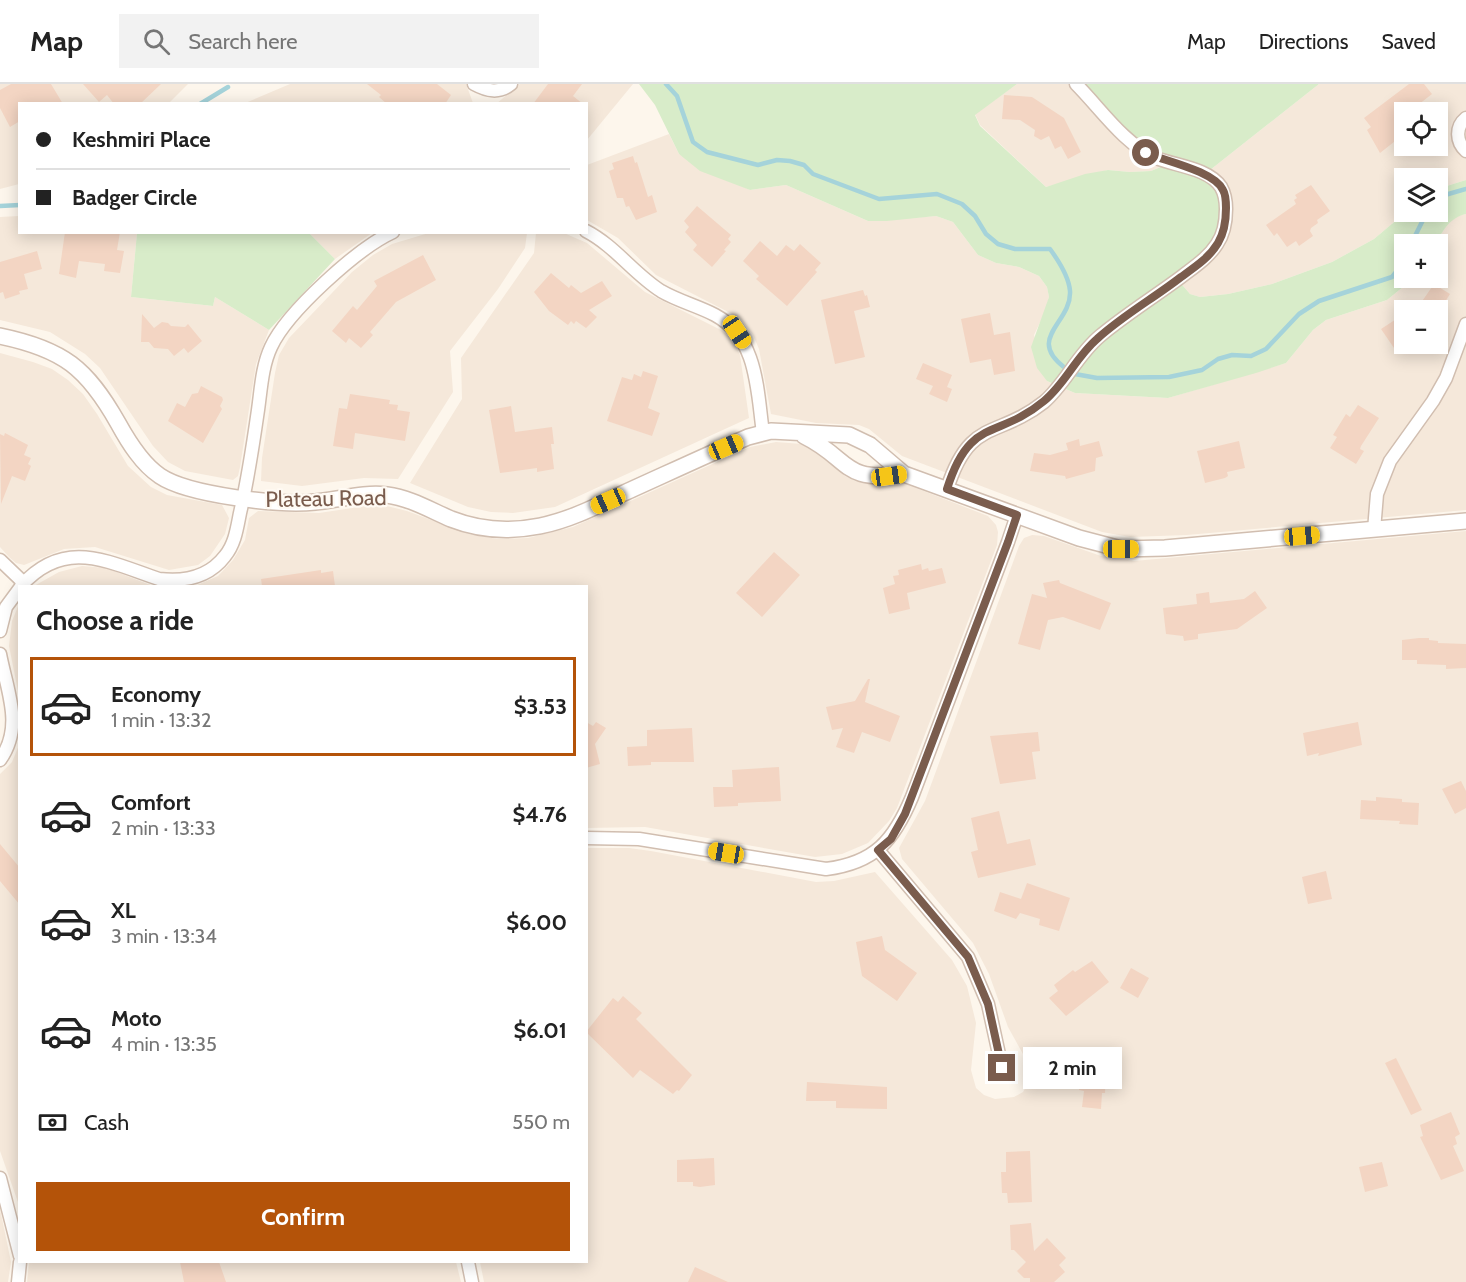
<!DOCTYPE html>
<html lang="en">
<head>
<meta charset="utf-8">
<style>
  :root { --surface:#fff; --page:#f2f2f2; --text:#222; --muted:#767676; --line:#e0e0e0; --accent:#b45309 }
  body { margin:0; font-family:Cabin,sans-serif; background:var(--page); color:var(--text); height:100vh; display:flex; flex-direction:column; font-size:22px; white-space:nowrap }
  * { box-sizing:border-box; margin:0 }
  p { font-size:20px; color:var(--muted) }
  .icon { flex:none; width:33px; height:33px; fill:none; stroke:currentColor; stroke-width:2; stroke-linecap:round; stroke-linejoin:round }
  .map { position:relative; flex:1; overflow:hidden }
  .sheet { position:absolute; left:18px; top:501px; width:570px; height:678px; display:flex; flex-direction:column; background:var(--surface); border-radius:0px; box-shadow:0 3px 15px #0003 }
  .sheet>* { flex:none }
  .hud { position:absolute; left:18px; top:18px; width:570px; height:132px; border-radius:0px; box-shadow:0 3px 15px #0003; display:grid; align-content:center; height:132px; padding:0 18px; background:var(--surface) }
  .tools { position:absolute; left:1394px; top:18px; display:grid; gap:12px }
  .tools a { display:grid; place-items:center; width:54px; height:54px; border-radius:0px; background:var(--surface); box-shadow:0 3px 15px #0003; font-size:30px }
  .end { position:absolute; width:27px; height:27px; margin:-14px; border:8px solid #7a5c4d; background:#fff; box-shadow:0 0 0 3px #fff }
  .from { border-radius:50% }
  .bubble { position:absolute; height:42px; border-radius:0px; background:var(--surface); box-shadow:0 3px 15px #0003; font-size:20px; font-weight:700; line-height:42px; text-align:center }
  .car { position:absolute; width:18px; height:36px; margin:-18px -9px; border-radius:8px; box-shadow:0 0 4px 2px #0007; background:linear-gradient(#f5c518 24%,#345 0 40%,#f5c518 0 76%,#345 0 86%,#f5c518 0) }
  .hud b { display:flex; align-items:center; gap:21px; height:57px; font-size:22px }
  .hud b+b { border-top:2px solid var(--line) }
  .hud i { width:15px; height:15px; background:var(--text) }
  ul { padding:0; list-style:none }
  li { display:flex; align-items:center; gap:18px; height:99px; margin:0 12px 9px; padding:0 6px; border:3px solid transparent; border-radius:0px }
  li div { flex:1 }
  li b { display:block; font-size:22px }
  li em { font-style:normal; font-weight:700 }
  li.active { border-color:var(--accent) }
  li>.icon { width:54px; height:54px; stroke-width:1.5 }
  h2 { padding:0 18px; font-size:27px; line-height:72px }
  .pay { display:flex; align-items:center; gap:15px; height:66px; padding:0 18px; font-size:22px }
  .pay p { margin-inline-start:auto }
  .action { display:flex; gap:12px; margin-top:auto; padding:12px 18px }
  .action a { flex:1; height:69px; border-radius:0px; background:var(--accent); color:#fff; font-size:24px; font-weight:700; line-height:69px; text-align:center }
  header { display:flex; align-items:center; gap:36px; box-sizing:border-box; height:84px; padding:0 30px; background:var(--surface); border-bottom:2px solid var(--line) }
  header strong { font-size:28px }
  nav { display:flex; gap:33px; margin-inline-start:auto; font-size:21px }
  .search { width:420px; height:54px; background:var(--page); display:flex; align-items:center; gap:15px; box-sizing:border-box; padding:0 21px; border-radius:0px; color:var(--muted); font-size:22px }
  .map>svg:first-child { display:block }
  .residential { fill:#f5e8da; fill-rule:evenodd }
  .green { fill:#d8ecc9 }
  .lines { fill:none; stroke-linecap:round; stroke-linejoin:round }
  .stream { stroke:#a5d3da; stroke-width:4.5 }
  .building { fill:#f3d5c3 }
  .minor-casing { stroke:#d1beb0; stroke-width:15 }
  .tertiary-casing { stroke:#d1beb0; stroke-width:18 }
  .minor { stroke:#fff; stroke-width:12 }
  .tertiary { stroke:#fff; stroke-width:15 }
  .route { stroke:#7a5c4d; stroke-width:8 }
  .labels { text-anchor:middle; stroke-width:4.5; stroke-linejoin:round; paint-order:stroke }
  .street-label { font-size:22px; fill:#7a5c4d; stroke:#fffaf3 }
</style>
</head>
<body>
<header>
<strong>Map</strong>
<div class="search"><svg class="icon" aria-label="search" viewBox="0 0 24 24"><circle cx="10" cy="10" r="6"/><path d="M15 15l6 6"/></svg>Search here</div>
<nav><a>Map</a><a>Directions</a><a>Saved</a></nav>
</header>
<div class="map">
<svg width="1466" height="1198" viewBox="0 0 1466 1198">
  <rect width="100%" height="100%" fill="#fdf6ec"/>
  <path class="residential" d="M0 0H188L169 19 20 20 19 100 0 105Z
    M290 0H466L473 19 243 20Z
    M520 0H633L587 56 586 20H496Z
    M1017 0H1076L1170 79 1151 87 1130 88 1108 86 1046 103 980 41 975 30Z
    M1319 0H1466V96L1437 105V94H1404V128H1406L1374 155 1332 178 1272 200 1228 210 1200 213 1190 210 1178 196 1205 90ZM1404 28H1437V62H1404Z
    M669 50 679 70 750 106 786 101 868 137 936 132 953 138 978 171 996 179 1019 183 1039 192 1047 203 1049 213 1045 228 1034 251 1047 297 1075 309 1168 314 1286 279 1313 246 1326 236 1387 216 1414 194H1437L1435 160 1448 139 1457 132 1466 130V426L1187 451 1130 453 1102 448 902 372 869 345 859 341 816 339 771 330 759 265 753 251 740 234 656 191 618 154 587 136V81ZM1404 226H1437V260H1404Z
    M19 132 20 148 137 149 131 213 213 222 215 213 269 246 256 280 240 383 238 392 233 396 185 387 168 378 153 362 100 284 85 270 50 248 0 236V133Z
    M432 148 527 149 525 164 498 205 450 267 453 308 398 395 364 394 302 402 261 397 262 374 275 289 279 271 289 254 352 188 373 171 392 160Z
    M309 149H372L335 175Z
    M536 149H564L587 159 645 208 721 246 734 257 740 271 749 334 555 423 513 429 491 428 468 423 410 399 462 315 461 274 534 169Z
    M0 269 33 278 52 285 68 296 83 310 97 330 128 382 151 403 167 411 222 421 229 434 225 450 210 472 198 481 169 486 95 463 64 465 24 481 16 479 9 473 0 463Z
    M776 358 802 360 816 365 845 392 855 397 872 399 898 397 988 432 996 441 998 448 997 461 897 724 889 737 868 759 842 770 815 773 645 743 587 744 586 502H195L218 492 233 476 245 456 249 434 258 427 319 429 379 420 407 427 469 450 497 455 528 454 573 443 750 363Z
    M1466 447V1198H484L480 1178H586L587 764H629L651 767 816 798 834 797 875 788 952 876 967 902 976 939 971 986 976 1004 984 1011 995 1015 1014 1013 1023 1008 1028 999 1030 991 1028 979 1008 943 989 890 973 859 902 775 899 764 925 717 1019 462 1024 454 1032 451 1044 452 1101 472 1134 477Z
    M82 482 106 484 153 502H34L59 488Z
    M19 520V612L9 562 12 537Z
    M19 661V1121L0 1067V690L12 678Z
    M0 1125 11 1178 8 1198H0Z
    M29 1178H456L461 1198H27Z"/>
  <path class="green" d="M639 0H1017L975 31 980 42 1046 103 1085 90 1108 86 1130 88 1151 87 1170 79 1146 69 1076 0H1319L1205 90 1216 97 1224 145 1178 196 1190 210 1200 213 1228 210 1272 200 1332 178 1374 155 1406 128H1437V105L1466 96V130C1449 134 1444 146 1435 160H1404V194H1414L1387 216 1326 236 1313 246 1286 279 1256 289 1168 314 1075 309 1047 297 1037 284 1031 263 1049 213 1047 203 1039 192 1019 183 996 179 978 171 953 138 936 132 887 137H868L786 101 750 106 700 87 679 70 655 21Z
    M137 149H309L335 175 269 246 215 213 213 222 131 213Z"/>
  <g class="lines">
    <path class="stream" d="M666 0 677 12 693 58 707 68 758 81 777 76 790 77 804 81 813 90 879 115 937 110 962 120 975 132 986 150 998 160 1015 165H1050C1058 176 1069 193 1070 207 1072 239 1025 254 1065 284
      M200 20 228 3
      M1437 116 1445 111 1466 105
      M0 122 20 121
      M1411 160 1427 128
      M1075 290 1097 294 1169 293 1202 286 1218 275 1232 271 1251 272 1266 265 1299 230 1319 217 1392 193 1404 178"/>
  </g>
  <path class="building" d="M11 0H51L63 20H20V37L10 43 0 24V6Z
    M83 0H161L140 20H114L107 11 99 18Z
    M367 0H437L451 11 445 20H387L379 13 381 11Z
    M548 0H582L573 12 583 20H533Z
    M1409 0H1424L1432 10 1409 28H1404V50L1380 69 1367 46 1371 43 1364 34Z
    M1004 11 1032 13 1064 34 1081 68 1068 75 1061 62 1055 65 1049 52 1041 56 1034 52 1035 46 1020 36 1002 35Z
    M633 72 635 79 637 78 648 113 652 111 657 128 636 136 629 122 626 123 623 114H617L609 87 614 85 612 79Z
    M1311 101 1330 127 1317 136 1318 139 1311 144 1310 147 1313 152 1299 162 1296 157 1287 163 1277 149 1274 152 1266 141 1296 120 1294 116 1297 114 1295 111Z
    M697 122 731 151 728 155 731 158 724 166 726 167 712 183 693 166 697 161 685 148 689 143 684 137Z
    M65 148H120L117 166 124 167 120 189 104 187 105 180 79 177 76 194 59 190Z
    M760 157 777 172 786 161 794 167 800 160 821 179 815 186 817 188 787 222 756 195 759 192 743 177Z
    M37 167 42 185 24 190 28 205 19 207 20 210 5 215 3 208 0 209V178Z
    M423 171 436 196 396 218 370 248 373 251 361 264 349 254 346 259 332 247 353 222 357 226 377 202 374 197Z
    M551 189 569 204 571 201 581 209 602 197 612 212 589 226 597 233 586 244 576 237 574 240 571 237 568 241 549 227 534 208Z
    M1434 200 1450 210 1440 226H1416Z
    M863 206 865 212 867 211 870 223 854 227 865 273 835 280 821 216Z
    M990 229 994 251 1010 248 1015 287 994 291 991 275 970 279 961 235Z
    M142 230 154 244 162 238 168 239 171 242 185 243 188 240 202 257 188 269 184 264 174 272 168 265 154 264 149 258H141Z
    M1404 230V258L1394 264 1381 245Z
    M923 279 952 291 947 303 952 305 947 318 929 310 933 302 916 295Z
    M643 287 658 292 648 324 660 329 652 352 607 337 622 293 632 296 634 290 641 293Z
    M201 302 222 313 223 316 220 322 222 325 203 359 168 337 177 319 185 323 192 310 198 309Z
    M350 310 390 316 389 320 398 321 397 326 410 328 405 357 355 349 353 365 333 362 339 324 347 325Z
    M1358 321 1379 334 1361 362 1360 365 1364 367 1356 380 1330 364 1337 353 1333 351 1346 330 1350 333Z
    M511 322 515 348 552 343 554 360H551L554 385 537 388V384L500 389 489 326Z
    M5 349 28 361 24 371 31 374 28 380 31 382 25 397 12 392 1 420 0 350 4 352Z
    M1079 355 1080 362 1099 357 1103 372 1096 374 1095 387 1066 395 1065 392 1030 387 1034 369 1050 371 1068 366 1066 359Z
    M1239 357 1245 384 1227 388 1228 392 1225 394 1205 399 1197 367Z
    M774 468 800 491 762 533 736 509Z
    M921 480 922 486 928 484 929 487 942 484 946 499 907 509 910 525 889 530 883 504 895 500 893 492 899 491 898 486Z
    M321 486V489L333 487 335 502H262L261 495Z
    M1059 496 1060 499 1111 519 1100 546 1063 533 1048 536 1040 566 1018 560 1032 510 1047 514 1043 499Z
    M1255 507 1267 524 1237 545 1198 550V555L1184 557 1183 552 1166 550 1163 524 1197 520 1196 510 1209 508 1210 519 1244 515Z
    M1419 554H1429V556L1438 557V559L1466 560V584L1446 585V581L1417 580V576H1402V556Z
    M868 595H870L865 618 900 632 890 658 862 648 854 669 836 663 843 644 832 646 826 623 855 617Z
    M586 638 593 642 596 638 606 644 595 660 600 680 586 684Z
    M1358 638 1362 661 1318 672 1319 669 1307 672 1303 649Z
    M692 644 694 678H651V681L628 682 627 663 647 662V646Z
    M1038 648 1040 667 1032 668 1036 695 1000 700 990 652Z
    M779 683 781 717 738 719V722L714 723 713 703H733L732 686Z
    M1461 697 1466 707V724L1455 730 1442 705Z
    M1376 713 1402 715V718L1419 719 1418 741 1399 740 1400 737 1360 735 1361 716 1376 717Z
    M999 727 1007 760 1030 755 1036 781 978 794 971 768 978 766 971 734Z
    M0 760 20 784V821L0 797Z
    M1326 787 1332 815 1308 820 1302 793Z
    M1027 799 1070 814 1059 847 1039 841 1040 835 1020 829 1016 835 994 827 1000 808 1021 815Z
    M882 852 885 866 917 889 897 917 862 892 856 858Z
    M1092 877 1109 898 1066 932 1049 914 1058 907 1054 901 1073 886 1075 888Z
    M1131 884 1149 894 1138 914 1120 904Z
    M623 912 642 929 636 935 692 991 679 1007 677 1006 673 1010 640 986 633 994 586 948 613 914 618 918Z
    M1396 974 1422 1026 1411 1031 1385 979Z
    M1084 975 1107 977 1105 1009H1102L1101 1025 1082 1023 1084 1007 1079 1006Z
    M807 998 887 1003V1025L836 1024V1017H806Z
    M1451 1028 1460 1050 1455 1053 1457 1060 1453 1062 1464 1087 1441 1096 1420 1053 1423 1052 1420 1041Z
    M1030 1067 1032 1118 1008 1119 1007 1109H1002L1001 1088H1006V1068Z
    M714 1074 715 1101 700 1103 693 1102V1098H677V1076Z
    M1382 1078 1388 1102 1365 1108 1359 1083Z
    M1031 1139 1034 1167 1047 1154 1066 1174 1059 1181 1065 1188 1054 1198H1030V1194H1024L1017 1187 1026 1178 1014 1166H1011L1010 1141Z
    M180 1178H219L226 1198H184Z
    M695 1183 728 1198H688Z"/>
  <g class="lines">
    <g class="minor-casing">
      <path id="minor" d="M474 0C487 7 499 10 511 0
        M1466 34C1455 43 1456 58 1466 67
        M586 147C615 162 634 190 661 207 678 217 698 222 715 231 758 254 757 307 763 349
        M947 405C970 333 997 355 1044 318 1066 299 1077 271 1100 252 1125 231 1154 213 1181 193 1194 183 1208 174 1217 160 1224 150 1226 137 1226 125 1226 118 1225 110 1221 103 1208 84 1176 82 1156 74 1124 60 1100 24 1076 0
        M1374 446 1377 410 1390 377 1433 317 1446 294 1466 240
        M0 476 24 499
        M21 502C65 453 108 478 159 495 184 498 209 493 225 472 235 460 237 444 240 429 248 395 253 361 258 326 261 305 262 282 271 263 287 228 358 164 393 148
        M0 547 6 523 20 504
        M0 570C7 607 24 642 0 676
        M586 754 639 755 826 785C875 779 894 756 912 713L1008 458 1017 431
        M878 766 968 873 988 920 1002 984
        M0 1094 20 1172
        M468 1178 472 1198
        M18 1198 20 1178"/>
    </g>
    <g class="tertiary-casing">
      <path id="tertiary" d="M0 252C63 265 87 284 118 339 129 359 142 380 160 392 188 411 281 422 315 418 339 416 363 408 387 411 410 414 430 426 451 435 479 446 510 448 540 442 570 436 597 422 624 409 666 390 707 371 748 353L771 347 849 351 870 361 904 390 1079 454 1121 465 1165 464 1466 437
        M804 352C851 375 841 399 904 390"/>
    </g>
    <use href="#minor" class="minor"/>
    <use href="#tertiary" class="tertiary"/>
  </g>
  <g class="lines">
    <path class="route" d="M1002 984 988 920 968 873 878 766 891 755 905 730 1008 458 1017 431 947 405C970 332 997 356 1044 317 1065 300 1076 273 1097 255 1122 232 1154 214 1181 193 1195 183 1209 174 1218 159 1224 149 1226 136 1226 124 1226 118 1226 111 1223 106 1214 87 1165 77 1146 69"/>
  </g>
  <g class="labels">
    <g class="street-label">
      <text transform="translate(326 414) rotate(-1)" y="8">Plateau Road</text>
    </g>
  </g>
</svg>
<div class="tools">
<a><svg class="icon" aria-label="locate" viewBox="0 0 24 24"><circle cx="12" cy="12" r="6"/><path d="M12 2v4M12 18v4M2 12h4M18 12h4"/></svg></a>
<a><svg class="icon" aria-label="layers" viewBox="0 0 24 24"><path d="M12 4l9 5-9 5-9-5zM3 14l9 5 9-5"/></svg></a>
<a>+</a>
<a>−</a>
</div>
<i class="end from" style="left:1146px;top:69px"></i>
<i class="end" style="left:1002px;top:984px"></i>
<div class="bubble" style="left:1023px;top:963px;width:99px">2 min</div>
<i class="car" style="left:737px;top:248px;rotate:146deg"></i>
<i class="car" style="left:726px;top:363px;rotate:67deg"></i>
<i class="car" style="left:889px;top:392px;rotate:82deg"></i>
<i class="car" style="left:608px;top:417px;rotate:246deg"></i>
<i class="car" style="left:1302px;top:452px;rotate:85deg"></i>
<i class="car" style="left:1121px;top:465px;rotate:90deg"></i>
<i class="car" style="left:726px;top:769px;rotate:280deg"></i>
<div class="hud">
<b><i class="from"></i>Keshmiri Place</b>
<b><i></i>Badger Circle</b>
</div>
<section class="sheet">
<h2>Choose a ride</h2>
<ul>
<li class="active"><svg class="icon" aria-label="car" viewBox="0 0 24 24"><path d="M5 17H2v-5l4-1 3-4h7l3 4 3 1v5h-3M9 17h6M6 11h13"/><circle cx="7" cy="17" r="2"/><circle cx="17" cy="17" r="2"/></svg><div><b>Economy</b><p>1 min · 13:32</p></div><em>$3.53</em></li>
<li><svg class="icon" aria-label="car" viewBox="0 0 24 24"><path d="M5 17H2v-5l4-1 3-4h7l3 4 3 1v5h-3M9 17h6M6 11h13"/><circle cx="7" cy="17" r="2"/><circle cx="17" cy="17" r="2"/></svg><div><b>Comfort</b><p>2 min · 13:33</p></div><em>$4.76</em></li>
<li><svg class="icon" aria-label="car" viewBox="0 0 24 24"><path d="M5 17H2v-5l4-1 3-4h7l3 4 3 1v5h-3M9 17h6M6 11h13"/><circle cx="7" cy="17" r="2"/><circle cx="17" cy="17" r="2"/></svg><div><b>XL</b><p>3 min · 13:34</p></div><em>$6.00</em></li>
<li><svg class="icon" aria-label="car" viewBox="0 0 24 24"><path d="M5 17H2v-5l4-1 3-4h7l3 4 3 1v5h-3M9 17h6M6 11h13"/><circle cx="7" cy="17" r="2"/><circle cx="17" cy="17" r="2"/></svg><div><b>Moto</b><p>4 min · 13:35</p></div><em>$6.01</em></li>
</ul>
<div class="pay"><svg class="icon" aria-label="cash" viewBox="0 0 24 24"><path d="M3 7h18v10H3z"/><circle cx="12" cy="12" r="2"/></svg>Cash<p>550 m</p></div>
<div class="action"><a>Confirm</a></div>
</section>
</div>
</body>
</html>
